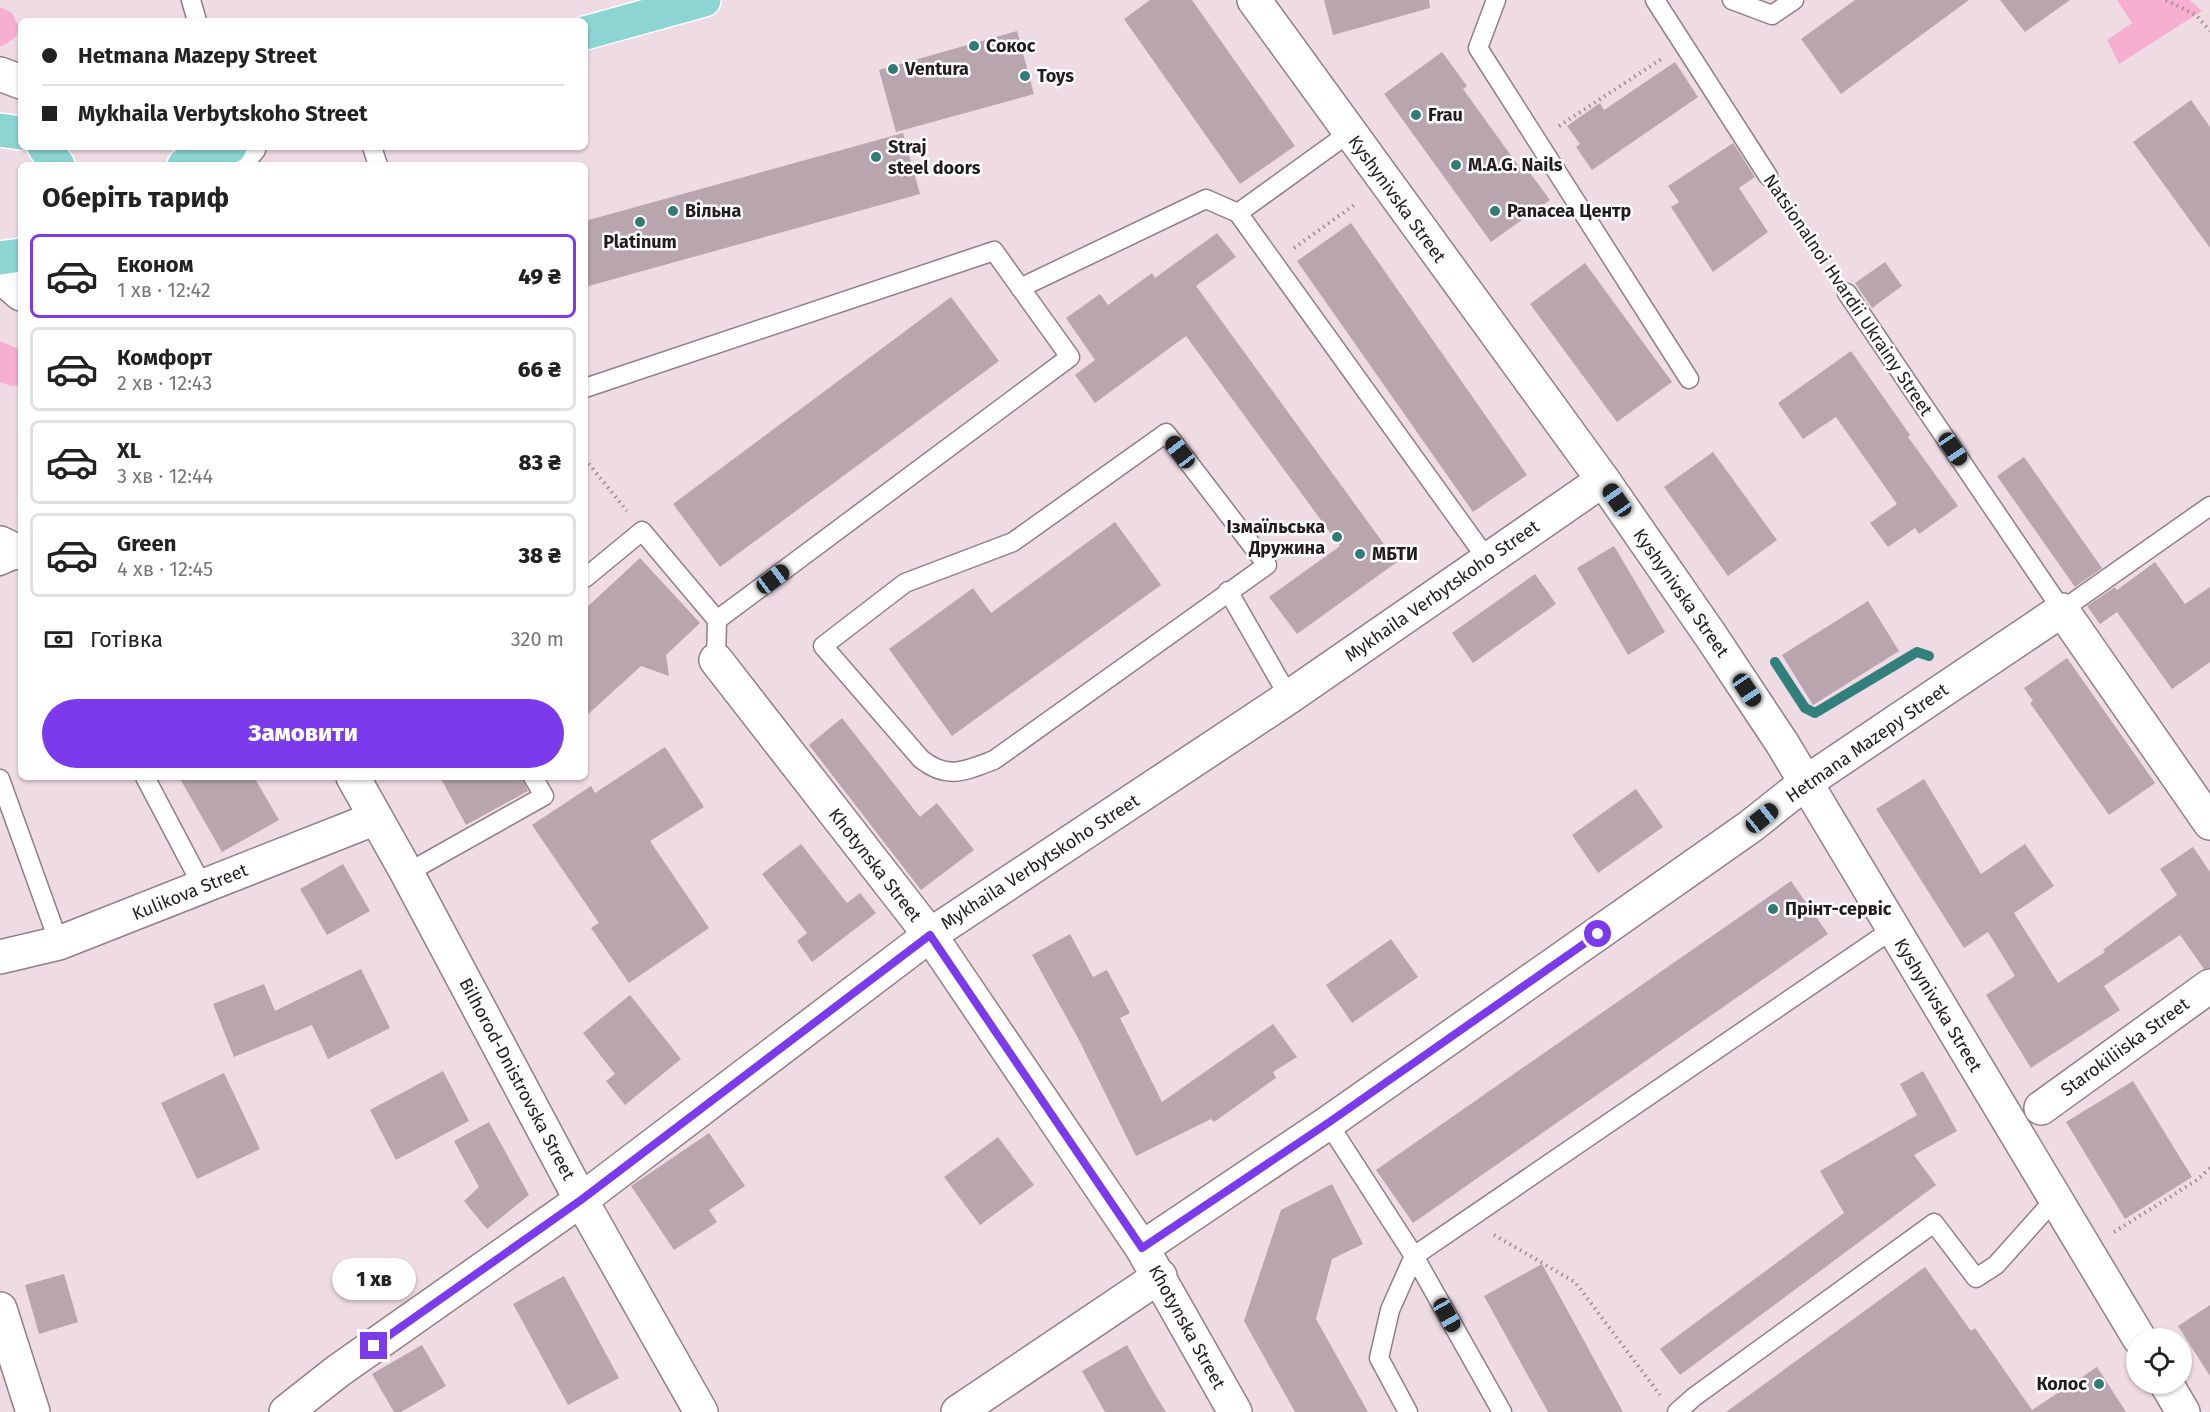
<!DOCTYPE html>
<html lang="uk">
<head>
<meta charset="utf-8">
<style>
  :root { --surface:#fff; --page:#f2f2f2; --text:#222; --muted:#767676; --line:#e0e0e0; --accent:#7c3aed }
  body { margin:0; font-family:"Fira Sans",sans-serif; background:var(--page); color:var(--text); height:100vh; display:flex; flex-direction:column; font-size:22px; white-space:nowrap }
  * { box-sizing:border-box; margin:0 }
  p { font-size:20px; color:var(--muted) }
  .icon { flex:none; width:33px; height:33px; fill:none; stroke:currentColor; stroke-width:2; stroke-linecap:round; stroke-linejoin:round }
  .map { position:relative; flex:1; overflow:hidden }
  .drawer { position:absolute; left:18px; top:162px; width:570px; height:618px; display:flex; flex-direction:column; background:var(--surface); border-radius:9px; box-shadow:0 2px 4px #0004 }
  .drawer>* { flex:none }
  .banner { position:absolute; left:18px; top:18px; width:570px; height:132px; border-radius:9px; box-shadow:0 2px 4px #0004; display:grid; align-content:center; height:132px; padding:0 24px; background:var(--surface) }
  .buttons { position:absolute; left:2126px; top:1328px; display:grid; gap:12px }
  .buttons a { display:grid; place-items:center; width:66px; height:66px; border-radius:50%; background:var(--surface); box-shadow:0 2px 4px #0004; font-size:30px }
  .end { position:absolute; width:27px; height:27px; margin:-14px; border:8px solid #7c3aed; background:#fff; box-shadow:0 0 0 3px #fff }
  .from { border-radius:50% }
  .bubble { position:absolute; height:42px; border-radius:21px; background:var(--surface); box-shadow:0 2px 4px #0004; font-size:20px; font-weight:800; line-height:42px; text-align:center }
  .car { position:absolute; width:18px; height:36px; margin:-18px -9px; border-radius:8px; box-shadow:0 0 4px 2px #0007; background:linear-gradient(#222 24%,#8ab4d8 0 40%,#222 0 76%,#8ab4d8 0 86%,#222 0) }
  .banner b { display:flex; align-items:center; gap:21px; height:57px; font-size:22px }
  .banner b+b { border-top:2px solid var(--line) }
  .banner i { width:15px; height:15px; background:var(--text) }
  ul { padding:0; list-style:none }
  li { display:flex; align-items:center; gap:18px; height:84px; margin:0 12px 9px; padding:0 12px; border:3px solid var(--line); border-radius:9px }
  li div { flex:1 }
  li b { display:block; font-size:22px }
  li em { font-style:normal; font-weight:800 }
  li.active { border-color:var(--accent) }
  li>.icon { width:54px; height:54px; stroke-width:1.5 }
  h2 { padding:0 24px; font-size:27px; line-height:72px }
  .pay { display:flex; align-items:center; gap:15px; height:66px; padding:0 24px; font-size:22px }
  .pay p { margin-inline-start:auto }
  .button { display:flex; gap:12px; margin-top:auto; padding:12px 24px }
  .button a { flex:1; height:69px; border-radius:36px; background:var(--accent); color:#fff; font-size:24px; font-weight:800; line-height:69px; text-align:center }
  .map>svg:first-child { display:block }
  .green { fill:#f6aed1 }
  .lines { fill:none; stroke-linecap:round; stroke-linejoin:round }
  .stream { stroke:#337f7c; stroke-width:10 }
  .building { fill:#b8a5ad }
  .lane-casing { stroke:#917f87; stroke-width:21 }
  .street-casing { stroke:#917f87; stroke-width:36 }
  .secondary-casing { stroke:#917f87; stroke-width:36 }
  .primary-casing { stroke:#fff; stroke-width:36 }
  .path { stroke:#9b8c93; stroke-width:4; stroke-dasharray:1.5 4.5; stroke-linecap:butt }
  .lane { stroke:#fff; stroke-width:18 }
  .street { stroke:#fff; stroke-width:33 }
  .secondary { stroke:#fff; stroke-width:33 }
  .primary { stroke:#8cd5d2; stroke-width:33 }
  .route { stroke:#7c3aed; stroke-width:8 }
  .poi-dot { fill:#337b78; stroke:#fff; stroke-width:2 }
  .labels { text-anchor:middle; stroke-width:5; stroke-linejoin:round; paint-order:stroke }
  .poi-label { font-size:18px; font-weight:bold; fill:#231c1f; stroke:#fff; text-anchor:start }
  .street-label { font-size:18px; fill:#231c1f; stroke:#fff }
</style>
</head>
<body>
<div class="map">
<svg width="2210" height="1412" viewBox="0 0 2210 1412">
  <rect width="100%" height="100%" fill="#efdbe4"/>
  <path class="green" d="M2117 0H2190L2202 11 2119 64 2107 40 2132 23Z
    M0 7 12 13 19 27 15 38 2 46H0Z
    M0 341 21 350V385L11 386 0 382Z"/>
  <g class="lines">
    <path class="stream" d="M1775 662 1805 708 1815 713 1917 652 1929 656"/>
  </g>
  <path class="building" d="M1150 0H1192L1295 146 1240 184 1124 19Z
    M1324 0H1429L1430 8 1333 35Z
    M1855 0H1969L1841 94 1801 39Z
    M2000 0H2070L2025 32Z
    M1017 31 1034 94 896 132 879 70Z
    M1442 52 1467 86 1463 89 1520 168 1524 165 1550 200 1491 242 1384 94Z
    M1675 62 1698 97 1592 170 1576 147 1580 144 1567 126 1600 103 1604 110Z
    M2191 100 2210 127V248L2133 142Z
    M903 133 920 194 585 287V221Z
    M1733 143 1755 177 1739 188 1768 232 1713 272 1671 207 1679 202 1668 186Z
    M1351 223 1527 475 1473 512 1297 261Z
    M1217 233 1236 257 1196 286 1397 562 1297 634 1269 597 1340 546 1186 336 1095 403 1075 375 1095 360 1066 318 1100 294 1108 305 1152 273 1155 278Z
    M1885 262 1902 286 1872 308 1855 283Z
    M1585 263 1672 382 1617 422 1530 304Z
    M951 297 999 361 720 567 673 504Z
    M1851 351 1910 435 1908 437 1958 506 1919 534 1915 528 1888 547 1870 523 1897 504 1836 417 1803 439 1778 403Z
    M1713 452 1777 540 1728 576 1664 487Z
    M2024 457 2102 568 2075 587 1997 476Z
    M1115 522 1161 585 952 736 889 649 973 588 991 613Z
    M1614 546 1665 632 1628 655 1577 568Z
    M640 558 700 623 666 655 669 676 641 666 585 717V609Z
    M2155 562 2185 604 2210 587V662L2172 689 2117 612 2100 624 2087 606 2115 587 2117 590Z
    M1535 574 1556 604 1473 663 1452 633Z
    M1868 601 1899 651 1813 705 1782 655Z
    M2067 658 2155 783 2109 815 2030 703 2033 701 2024 688Z
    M842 718 920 817 937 803 974 850 921 890 809 745Z
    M665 747 704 807 650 841 709 928 629 983 591 928 599 923 532 825 591 786 595 793Z
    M179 777H254L279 820 222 852Z
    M440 777H522L528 791 466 825Z
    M1924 779 1981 874 2025 844 2054 886 2014 913 2058 983 2105 952 2103 950 2177 895 2160 869 2193 847 2210 872V968L2204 969 2180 935 2104 986 2120 1010 2031 1068 1986 995 2015 976 1988 932 1964 948 1876 809Z
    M1636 789 1663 827 1598 873 1572 835Z
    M801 844 847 903 860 893 876 913 812 962 797 941 807 933 762 874Z
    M343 864 370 911 327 935 300 889Z
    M1791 881 1828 934 1413 1223 1376 1170Z
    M1070 934 1093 977 1107 970 1130 1013 1120 1018 1162 1102 1273 1024 1297 1057 1273 1072 1276 1078 1214 1122 1211 1119 1136 1156 1079 1040 1032 955Z
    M1391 939 1418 977 1352 1023 1326 985Z
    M361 969 390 1028 328 1059 312 1025 234 1057 213 1004 264 984 275 1011Z
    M630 995 681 1059 625 1105 606 1081 615 1074 583 1033Z
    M443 1071 469 1121 396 1160 370 1110Z
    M1923 1071 1957 1131 1914 1155 1936 1185 1680 1375 1660 1349 1844 1213 1820 1171 1917 1115 1900 1084Z
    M224 1073 260 1149 197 1179 161 1103Z
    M2133 1081 2192 1177 2125 1219 2066 1122Z
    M489 1122 529 1195 487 1229 464 1201 479 1187 454 1141Z
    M709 1133 745 1186 709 1210 717 1222 674 1250 631 1186Z
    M998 1137 1034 1185 980 1225 944 1177Z
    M1332 1184 1363 1244 1332 1259 1316 1319 1368 1412H1295L1244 1321 1281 1210Z
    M1542 1264 1623 1412H1548L1484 1296Z
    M1925 1267 1971 1331 1975 1328 2032 1410 2097 1367 2126 1412H1726Z
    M64 1274 78 1322 39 1334 25 1285Z
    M564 1276 619 1378 568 1405 513 1304Z
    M2210 1305V1376L2178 1326Z
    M422 1345 446 1386 401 1412H394L372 1374Z
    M1127 1345 1153 1391 1166 1412H1105L1082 1371Z"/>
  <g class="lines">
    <g class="lane-casing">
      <path id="lane" d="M191 0 197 21
        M1496 0 1478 48 1689 379
        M1655 0 1768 176
        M1732 0 1772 15 1794 0
        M372 147 378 165
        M1238 213 1349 133
        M1020 288 1206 199 1238 213 1487 559
        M1847 293 2062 610 2210 506
        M585 388 994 251 1070 357 717 620
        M1166 433 1267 565 994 760C965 771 947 780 921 759L823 646 905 583 1013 542Z
        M0 566 21 557
        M585 578 642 531 717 620 716 660
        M1228 591 1289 697
        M145 777 203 887
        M0 779 59 943
        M407 873 544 796 533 777
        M1328 1123 1414 1256 1502 1412
        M1408 1412 1379 1358 1390 1310 1414 1256 1893 929
        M1677 1412 1694 1397 1934 1223 1976 1278 1996 1265 2055 1199"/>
    </g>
    <g class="street-casing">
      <path id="street" d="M0 543 21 553
        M716 660 930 935 1142 1248 1235 1412
        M0 957 59 943 376 818
        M2041 1108 2210 986
        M1142 1248 1328 1123 1751 826 1805 783 2062 610 2210 823
        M0 1309 33 1412
        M286 1412 338 1371 581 1200 930 935 1289 697 1603 480
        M958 1412 1160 1276"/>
    </g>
    <g class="secondary-casing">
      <path id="secondary" d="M1254 0 1603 480 1711 636 1782 743 2139 1338
        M0 74 21 82
        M232 165 249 147
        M0 276 21 294
        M353 777 407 873 581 1200 701 1412
        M2166 1383 2183 1412"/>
    </g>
    <g class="primary-casing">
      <path id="primary" d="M585 33 704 0
        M0 130 21 133
        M44 147 58 165
        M184 165 230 147
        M0 258 21 255"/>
    </g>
    <path class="path" d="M2166 0 2196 15 2210 31
      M1559 126 1663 58
      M1782 197 1833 273
      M1294 248 1357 203
      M585 459 627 511
      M2114 1232 2197 1180 2210 1168
      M1494 1235 1575 1282 1660 1395"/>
    <use href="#lane" class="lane"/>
    <use href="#street" class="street"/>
    <use href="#secondary" class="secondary"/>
    <use href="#primary" class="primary"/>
  </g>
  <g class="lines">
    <path class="route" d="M374 1346 581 1200 930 935 1142 1248 1328 1123 1598 934"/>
  </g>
  <g class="poi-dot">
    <circle cx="974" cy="46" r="6"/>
    <circle cx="893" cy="69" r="6"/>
    <circle cx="1025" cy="76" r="6"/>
    <circle cx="1416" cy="115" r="6"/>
    <circle cx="876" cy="157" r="6"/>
    <circle cx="1456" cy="165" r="6"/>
    <circle cx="673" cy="211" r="6"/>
    <circle cx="1495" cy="211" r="6"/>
    <circle cx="640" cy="222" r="6"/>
    <circle cx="1337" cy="537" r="6"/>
    <circle cx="1360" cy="554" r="6"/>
    <circle cx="1773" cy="909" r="6"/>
    <circle cx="2099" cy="1384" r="6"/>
  </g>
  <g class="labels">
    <g class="poi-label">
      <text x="986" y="52">Сокос</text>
      <text x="905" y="75">Ventura</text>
      <text x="1037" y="82">Toys</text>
      <text x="1428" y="121">Frau</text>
      <text x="888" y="153">Straj<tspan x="888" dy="21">steel doors</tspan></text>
      <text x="1468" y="171">M.A.G. Nails</text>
      <text x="685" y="217">Вільна</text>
      <text x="1507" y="217">Panacea Центр</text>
      <text x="640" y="248" text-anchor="middle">Platinum</text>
      <text x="1325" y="533" text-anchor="end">Ізмаїльська<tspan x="1325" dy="21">Дружина</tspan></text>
      <text x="1372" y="560">МБТИ</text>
      <text x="1785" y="915">Прінт-сервіс</text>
      <text x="2087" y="1390" text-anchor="end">Колос</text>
    </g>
    <g class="street-label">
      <text transform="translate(1397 199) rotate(54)" y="6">Kyshynivska Street</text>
      <text transform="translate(1848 295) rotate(56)" y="6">Natsionalnoi Hvardii Ukrainy Street</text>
      <text transform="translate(1442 591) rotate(-35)" y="6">Mykhaila Verbytskoho Street</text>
      <text transform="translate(1681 593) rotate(55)" y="6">Kyshynivska Street</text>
      <text transform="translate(1867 743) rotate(-35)" y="6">Hetmana Mazepy Street</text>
      <text transform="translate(1040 862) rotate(-33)" y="6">Mykhaila Verbytskoho Street</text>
      <text transform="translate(875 865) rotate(52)" y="6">Khotynska Street</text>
      <text transform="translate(190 892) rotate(-22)" y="6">Kulikova Street</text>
      <text transform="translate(1938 1005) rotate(59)" y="6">Kyshynivska Street</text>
      <text transform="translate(2125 1047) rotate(-36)" y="6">Starokiliiska Street</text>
      <text transform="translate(517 1079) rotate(62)" y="6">Bilhorod-Dnistrovska Street</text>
      <text transform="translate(1187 1327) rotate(61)" y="6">Khotynska Street</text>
    </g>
  </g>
</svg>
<div class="buttons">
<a><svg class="icon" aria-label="locate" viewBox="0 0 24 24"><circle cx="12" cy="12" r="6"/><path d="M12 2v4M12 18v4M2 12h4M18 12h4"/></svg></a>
</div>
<i class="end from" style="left:1598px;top:934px"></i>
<i class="end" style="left:374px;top:1346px"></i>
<div class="bubble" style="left:332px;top:1258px;width:84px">1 хв</div>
<i class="car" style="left:1953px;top:449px;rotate:146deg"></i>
<i class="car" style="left:1180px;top:452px;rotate:322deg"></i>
<i class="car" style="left:1617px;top:500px;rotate:325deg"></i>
<i class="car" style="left:773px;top:579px;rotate:53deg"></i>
<i class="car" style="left:1747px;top:690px;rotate:146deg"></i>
<i class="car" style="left:1762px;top:818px;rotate:51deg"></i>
<i class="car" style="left:1447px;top:1315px;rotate:151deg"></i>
<div class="banner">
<b><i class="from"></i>Hetmana Mazepy Street</b>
<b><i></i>Mykhaila Verbytskoho Street</b>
</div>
<section class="drawer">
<h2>Оберіть тариф</h2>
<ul>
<li class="active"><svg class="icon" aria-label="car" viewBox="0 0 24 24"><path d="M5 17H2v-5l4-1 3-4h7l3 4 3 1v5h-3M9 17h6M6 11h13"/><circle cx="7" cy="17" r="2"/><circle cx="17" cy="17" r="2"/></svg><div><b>Економ</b><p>1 хв · 12:42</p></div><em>49 ₴</em></li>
<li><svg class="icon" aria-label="car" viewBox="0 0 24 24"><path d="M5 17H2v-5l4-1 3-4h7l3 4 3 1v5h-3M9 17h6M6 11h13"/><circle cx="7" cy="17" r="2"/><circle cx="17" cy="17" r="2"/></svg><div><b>Комфорт</b><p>2 хв · 12:43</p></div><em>66 ₴</em></li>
<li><svg class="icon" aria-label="car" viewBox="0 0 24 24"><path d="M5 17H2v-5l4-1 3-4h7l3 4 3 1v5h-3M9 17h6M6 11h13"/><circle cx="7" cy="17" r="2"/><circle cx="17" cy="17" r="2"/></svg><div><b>XL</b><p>3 хв · 12:44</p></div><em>83 ₴</em></li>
<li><svg class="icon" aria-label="car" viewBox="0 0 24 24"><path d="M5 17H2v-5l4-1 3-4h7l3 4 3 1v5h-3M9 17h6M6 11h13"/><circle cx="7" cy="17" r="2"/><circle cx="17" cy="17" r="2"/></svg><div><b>Green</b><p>4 хв · 12:45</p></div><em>38 ₴</em></li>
</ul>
<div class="pay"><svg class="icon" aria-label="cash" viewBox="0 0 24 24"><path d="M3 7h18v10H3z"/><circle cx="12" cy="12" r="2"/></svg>Готівка<p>320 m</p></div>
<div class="button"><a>Замовити</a></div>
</section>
</div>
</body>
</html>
